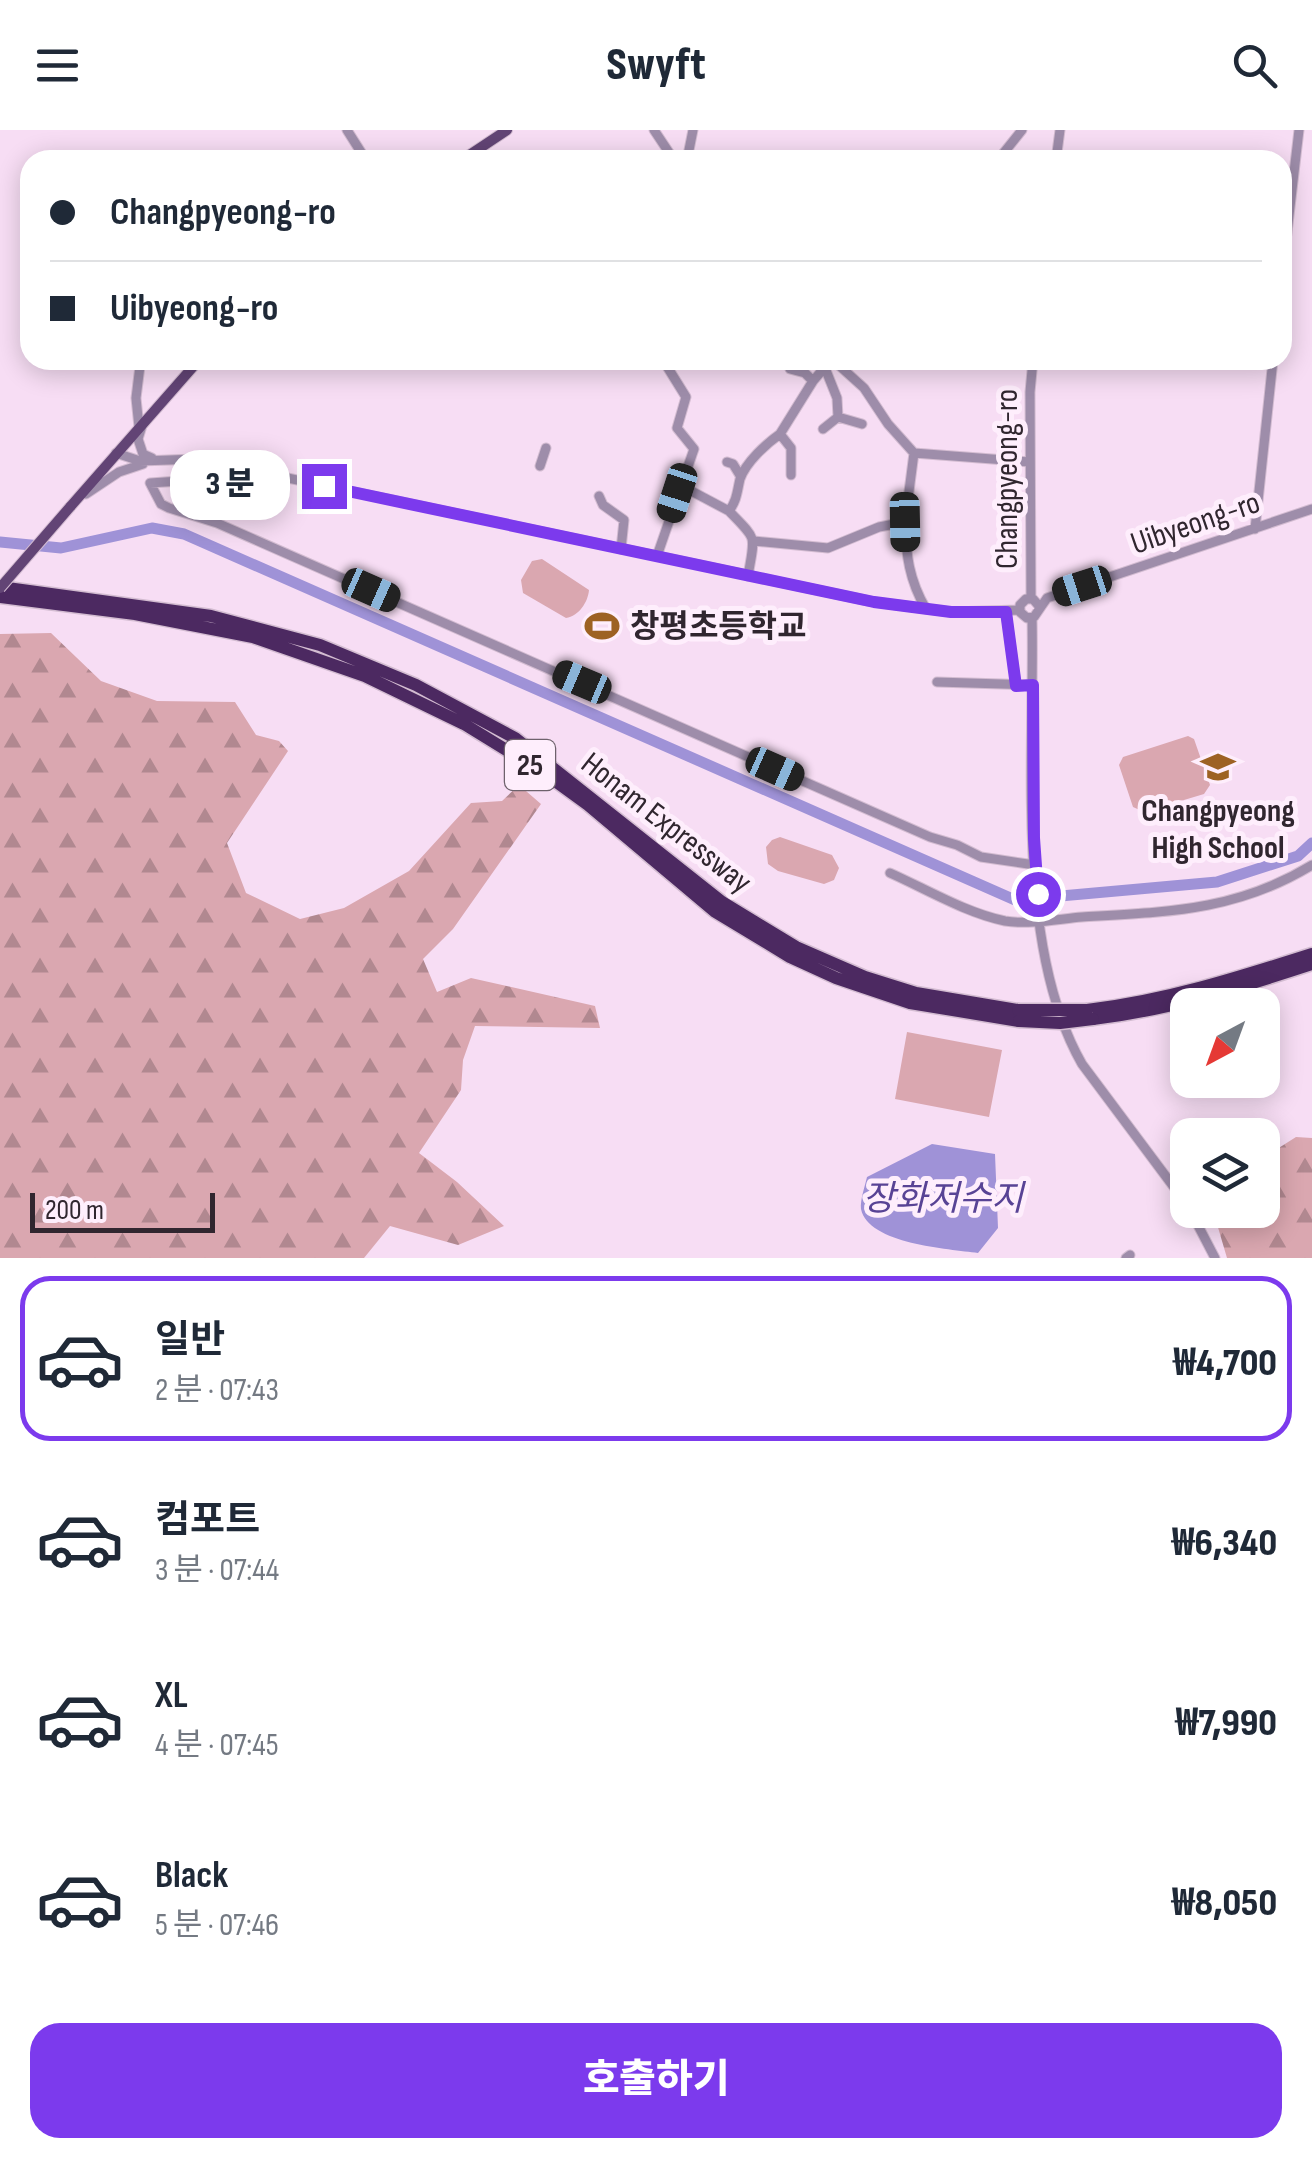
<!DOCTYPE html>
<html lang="ko">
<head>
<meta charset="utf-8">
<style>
  :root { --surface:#fff; --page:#f2f2f3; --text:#1f2937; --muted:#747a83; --line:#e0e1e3; --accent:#7c3aed }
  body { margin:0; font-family:"Sofia Sans Condensed","Noto Sans KR",sans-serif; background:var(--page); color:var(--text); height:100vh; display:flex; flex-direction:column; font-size:38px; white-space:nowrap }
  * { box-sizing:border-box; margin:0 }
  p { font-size:32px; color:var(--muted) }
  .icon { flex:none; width:55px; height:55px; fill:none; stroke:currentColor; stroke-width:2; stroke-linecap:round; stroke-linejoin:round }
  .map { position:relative; height:1128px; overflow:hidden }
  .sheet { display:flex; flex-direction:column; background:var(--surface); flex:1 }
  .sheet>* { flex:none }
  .hud { position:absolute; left:20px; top:20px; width:1272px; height:220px; border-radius:30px; box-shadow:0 5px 25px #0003; display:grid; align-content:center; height:220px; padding:0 30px; background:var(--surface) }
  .needle { width:65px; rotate:221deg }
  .fabs { position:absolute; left:1170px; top:858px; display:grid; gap:20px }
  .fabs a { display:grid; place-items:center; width:110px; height:110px; border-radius:20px; background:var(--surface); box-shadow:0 5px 25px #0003; font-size:50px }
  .scale { position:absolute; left:30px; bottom:25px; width:185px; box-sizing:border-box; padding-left:10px; border:5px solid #30262f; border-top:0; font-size:28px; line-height:35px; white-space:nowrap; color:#30262f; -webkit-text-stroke:8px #feeefc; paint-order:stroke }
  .end { position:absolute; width:45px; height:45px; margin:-22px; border:12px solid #7c3aed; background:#fff; box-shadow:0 0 0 5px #fff }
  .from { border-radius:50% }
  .bubble { position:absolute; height:70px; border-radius:30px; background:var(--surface); box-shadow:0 5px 25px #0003; font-size:32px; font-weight:800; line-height:70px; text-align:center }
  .car { position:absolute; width:30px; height:60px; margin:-30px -15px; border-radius:12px; box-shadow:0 0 8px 2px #0007; background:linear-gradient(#222 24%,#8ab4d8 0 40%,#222 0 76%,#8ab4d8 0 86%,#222 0) }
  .hud b { display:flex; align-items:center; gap:35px; height:95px; font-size:38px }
  .hud b+b { border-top:2px solid var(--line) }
  .hud i { width:25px; height:25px; background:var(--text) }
  ul { padding:18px 0 0; list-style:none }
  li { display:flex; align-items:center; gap:30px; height:165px; margin:0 20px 15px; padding:0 10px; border:5px solid transparent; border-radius:30px }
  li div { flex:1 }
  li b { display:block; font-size:38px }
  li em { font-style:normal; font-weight:800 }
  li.on { border-color:var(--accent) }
  li>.icon { width:90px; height:90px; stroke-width:1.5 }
  .button { display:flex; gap:20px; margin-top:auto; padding:20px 30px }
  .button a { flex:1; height:115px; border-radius:30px; background:var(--accent); color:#fff; font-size:40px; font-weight:800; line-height:115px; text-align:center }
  header { display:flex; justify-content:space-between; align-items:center; height:130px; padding:0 30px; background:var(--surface); font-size:45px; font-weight:800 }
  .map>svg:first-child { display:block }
  .grass { fill:#daa7b0 }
  .forest { fill:url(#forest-firs) }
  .water { fill:#9f92d7 }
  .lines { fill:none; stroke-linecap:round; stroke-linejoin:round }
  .river { stroke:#9f92d7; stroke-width:11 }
  .minor-casing { stroke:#d3bcd1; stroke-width:11 }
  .major-casing { stroke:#d3bcd1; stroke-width:12 }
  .highway-casing { stroke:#d3bcd1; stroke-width:15 }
  .minor { stroke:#9e8daa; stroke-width:9 }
  .major { stroke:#624475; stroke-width:10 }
  .highway { stroke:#4c2961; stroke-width:12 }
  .major-bridge-casing { stroke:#d3bcd1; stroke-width:12; stroke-linecap:butt }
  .highway-bridge-casing { stroke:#d3bcd1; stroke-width:15; stroke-linecap:butt }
  .major-bridge { stroke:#624475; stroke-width:10 }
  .highway-bridge { stroke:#4c2961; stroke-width:12 }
  .route { stroke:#7c3aed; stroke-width:12 }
  .labels { text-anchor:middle; stroke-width:10; stroke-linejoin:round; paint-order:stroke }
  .shield { fill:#feeefc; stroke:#6e626c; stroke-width:2.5 }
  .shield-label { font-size:30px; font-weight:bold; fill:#30262f }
  .street-label { font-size:32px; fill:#30262f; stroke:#feeefc }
  .poi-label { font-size:32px; font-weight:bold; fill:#30262f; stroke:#feeefc; text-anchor:start }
  .water-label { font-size:35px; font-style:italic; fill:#584395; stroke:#feeefc }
</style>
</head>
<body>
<header><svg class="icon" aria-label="menu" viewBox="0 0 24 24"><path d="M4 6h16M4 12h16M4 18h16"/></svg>Swyft<svg class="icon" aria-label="search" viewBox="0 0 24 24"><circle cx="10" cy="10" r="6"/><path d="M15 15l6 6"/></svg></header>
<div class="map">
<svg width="1312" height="1128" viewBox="0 0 1312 1128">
  <defs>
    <pattern id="forest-firs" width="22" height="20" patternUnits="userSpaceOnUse" patternTransform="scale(2.5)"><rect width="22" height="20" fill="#daa7b0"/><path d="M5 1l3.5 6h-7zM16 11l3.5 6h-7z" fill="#b18890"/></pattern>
  </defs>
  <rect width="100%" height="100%" fill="#f7ddf4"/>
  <path class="grass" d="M542 429 589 460C588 472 579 486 566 488L523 463 521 450 532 431Z
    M1188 606 1194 609 1210 655 1204 664 1144 682 1133 677 1119 635 1123 627Z
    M780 707 832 725 839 738 834 750 824 754 778 741 768 734 766 717 772 710Z
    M907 902 1002 920 989 987 895 969Z"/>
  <path class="forest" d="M51 503 101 551 157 571 235 572 256 605 279 611 288 621 227 713 246 763 300 789 344 778 409 741 471 673 502 671 519 655 541 674 453 799 423 829 437 862 471 848 595 876 600 898 475 896 463 930 461 960 419 1023 457 1052 504 1096 458 1115 390 1096 364 1128H0V504Z
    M1296 1007 1312 1008V1128H1227L1217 1094 1225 1080H1262L1263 1028Z"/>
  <path class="water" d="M932 1014 995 1024 998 1098 978 1123C949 1119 868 1114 861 1079 860 1070 865 1056 867 1047Z"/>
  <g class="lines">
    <path class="river" d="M0 412 61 418 152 398 184 404 1015 770 1217 752 1298 726 1312 713"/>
    <g class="minor-casing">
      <path id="minor" d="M347 0 366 30
        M654 0 674 30
        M687 30 693 0
        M998 30 1022 0
        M1056 30 1060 0
        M1282 145 1299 0
        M833 230 864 258 888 294 914 323 1030 332
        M790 239 805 243 813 251
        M838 287 862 294
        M142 296 138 309 143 324 152 328
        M139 297 136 268 140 236
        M823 299 838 287 837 268 825 238
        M116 323 140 331 198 329 874 472 951 482 1020 480
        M727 332 733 334 741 347
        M540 336 546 318
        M791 345V318L780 304 813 251 831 230
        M680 355 729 381
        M86 364 119 342 143 334
        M599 366 603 375 624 390 621 419
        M262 368 269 345 150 353 161 374 169 378 217 393 930 707 957 715 981 727 1035 735
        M905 392 914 323
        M1255 399 1273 230
        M754 411 828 418 879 397 905 392C906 425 909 450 926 479
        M657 426 694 319 677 298 686 267 663 230
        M748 446C755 404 758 411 729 381 737 370 737 362 740 349 746 332 766 314 780 304
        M1031 468 1030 262 1033 230
        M1039 476 1033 469H1026L1020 475V482L1027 488 1034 487 1047 468 1312 379
        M1006 482 1016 555
        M1032 488C1035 623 1014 815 1082 934L1188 1076
        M937 552 1033 555
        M890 743C926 759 966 783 1005 791 1029 795 1058 789 1082 787 1167 782 1237 781 1312 735
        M1190 1080 1215 1128
        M1126 1128 1130 1125"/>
    </g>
    <g class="major-casing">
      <path id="major" d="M462 30 507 0
        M70 377 199 230"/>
    </g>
    <g class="highway-casing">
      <path id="highway" d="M0 457 211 486 320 515 416 555 515 608 722 772 796 817 865 847 916 863 1018 880
        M0 467 135 484 253 507 365 546 464 594 544 643 588 675 714 781 790 827 836 848 910 873 1019 891
        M1087 880C1165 871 1237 848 1312 824
        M1093 889C1169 880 1239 858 1312 834"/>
    </g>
    <use href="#minor" class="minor"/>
    <use href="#major" class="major"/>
    <use href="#highway" class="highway"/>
    <g class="major-bridge-casing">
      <path id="major-bridge" d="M0 458 70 377"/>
    </g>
    <g class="highway-bridge-casing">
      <path id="highway-bridge" d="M1018 880H1087
        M1019 891 1060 893 1093 889"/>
    </g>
    <use href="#major-bridge" class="major-bridge"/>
    <use href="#highway-bridge" class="highway-bridge"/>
  </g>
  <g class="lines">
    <path class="route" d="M324 356 874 472 951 482H1006L1016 556 1033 555 1034 708 1038 764"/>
  </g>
  <defs>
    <g id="stadium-bare" transform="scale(2.7)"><path d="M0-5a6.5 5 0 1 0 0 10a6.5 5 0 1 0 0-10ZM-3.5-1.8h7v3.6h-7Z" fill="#9d6223" stroke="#feeefc" stroke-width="2.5" paint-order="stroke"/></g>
    <g id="school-bare" transform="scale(2.7)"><path d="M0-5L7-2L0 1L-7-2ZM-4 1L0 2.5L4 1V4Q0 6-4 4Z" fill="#9d6223" stroke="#feeefc" stroke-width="2.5" paint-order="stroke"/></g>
  </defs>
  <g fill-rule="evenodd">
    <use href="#stadium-bare" x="602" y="496"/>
    <use href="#school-bare" x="1218" y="637"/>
  </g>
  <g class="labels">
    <rect class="shield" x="505" y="610" width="50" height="50" rx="8"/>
    <g class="shield-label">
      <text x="530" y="645">25</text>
    </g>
    <g class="street-label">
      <text transform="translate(1006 349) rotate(-90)" y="11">Changpyeong-ro</text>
      <text transform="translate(1195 392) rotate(-19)" y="11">Uibyeong-ro</text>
      <text transform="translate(667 692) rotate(38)" y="11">Honam Expressway</text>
    </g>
    <g class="poi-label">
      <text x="630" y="507">창평초등학교</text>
      <text x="1218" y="691" text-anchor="middle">Changpyeong<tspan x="1218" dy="37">High School</tspan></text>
    </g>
    <g class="water-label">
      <text x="943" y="1080">장화저수지</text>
    </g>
  </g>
</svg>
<div class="fabs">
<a><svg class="needle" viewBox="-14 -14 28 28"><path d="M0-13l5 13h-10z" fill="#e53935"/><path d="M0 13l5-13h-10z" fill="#747a83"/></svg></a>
<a><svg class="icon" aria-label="layers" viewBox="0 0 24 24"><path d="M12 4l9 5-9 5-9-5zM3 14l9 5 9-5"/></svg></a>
</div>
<div class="scale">200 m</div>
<i class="end from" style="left:1038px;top:764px"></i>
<i class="end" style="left:324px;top:356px"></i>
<div class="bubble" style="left:170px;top:320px;width:120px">3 분</div>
<i class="car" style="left:677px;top:363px;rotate:198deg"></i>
<i class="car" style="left:905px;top:392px;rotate:179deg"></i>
<i class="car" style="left:1082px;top:456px;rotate:252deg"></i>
<i class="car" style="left:371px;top:460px;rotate:114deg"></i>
<i class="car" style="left:582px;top:552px;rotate:293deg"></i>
<i class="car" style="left:775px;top:639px;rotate:114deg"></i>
<div class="hud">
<b><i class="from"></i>Changpyeong-ro</b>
<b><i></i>Uibyeong-ro</b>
</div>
</div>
<section class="sheet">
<ul>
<li class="on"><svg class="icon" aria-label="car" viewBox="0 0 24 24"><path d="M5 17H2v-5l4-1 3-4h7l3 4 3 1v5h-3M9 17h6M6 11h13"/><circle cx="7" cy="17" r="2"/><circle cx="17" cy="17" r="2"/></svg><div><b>일반</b><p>2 분 · 07:43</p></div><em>₩4,700</em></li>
<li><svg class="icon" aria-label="car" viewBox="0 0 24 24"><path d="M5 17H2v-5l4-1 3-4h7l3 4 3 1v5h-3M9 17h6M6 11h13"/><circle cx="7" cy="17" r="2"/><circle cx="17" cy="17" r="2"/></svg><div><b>컴포트</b><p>3 분 · 07:44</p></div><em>₩6,340</em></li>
<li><svg class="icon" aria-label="car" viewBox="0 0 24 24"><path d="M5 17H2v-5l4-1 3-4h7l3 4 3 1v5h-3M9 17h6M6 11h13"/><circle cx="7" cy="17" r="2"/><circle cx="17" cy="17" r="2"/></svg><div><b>XL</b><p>4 분 · 07:45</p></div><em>₩7,990</em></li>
<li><svg class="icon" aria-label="car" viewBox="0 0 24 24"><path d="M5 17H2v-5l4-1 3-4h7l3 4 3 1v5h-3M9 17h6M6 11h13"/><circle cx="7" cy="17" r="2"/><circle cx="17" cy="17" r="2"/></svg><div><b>Black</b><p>5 분 · 07:46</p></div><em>₩8,050</em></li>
</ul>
<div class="button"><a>호출하기</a></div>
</section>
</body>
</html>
